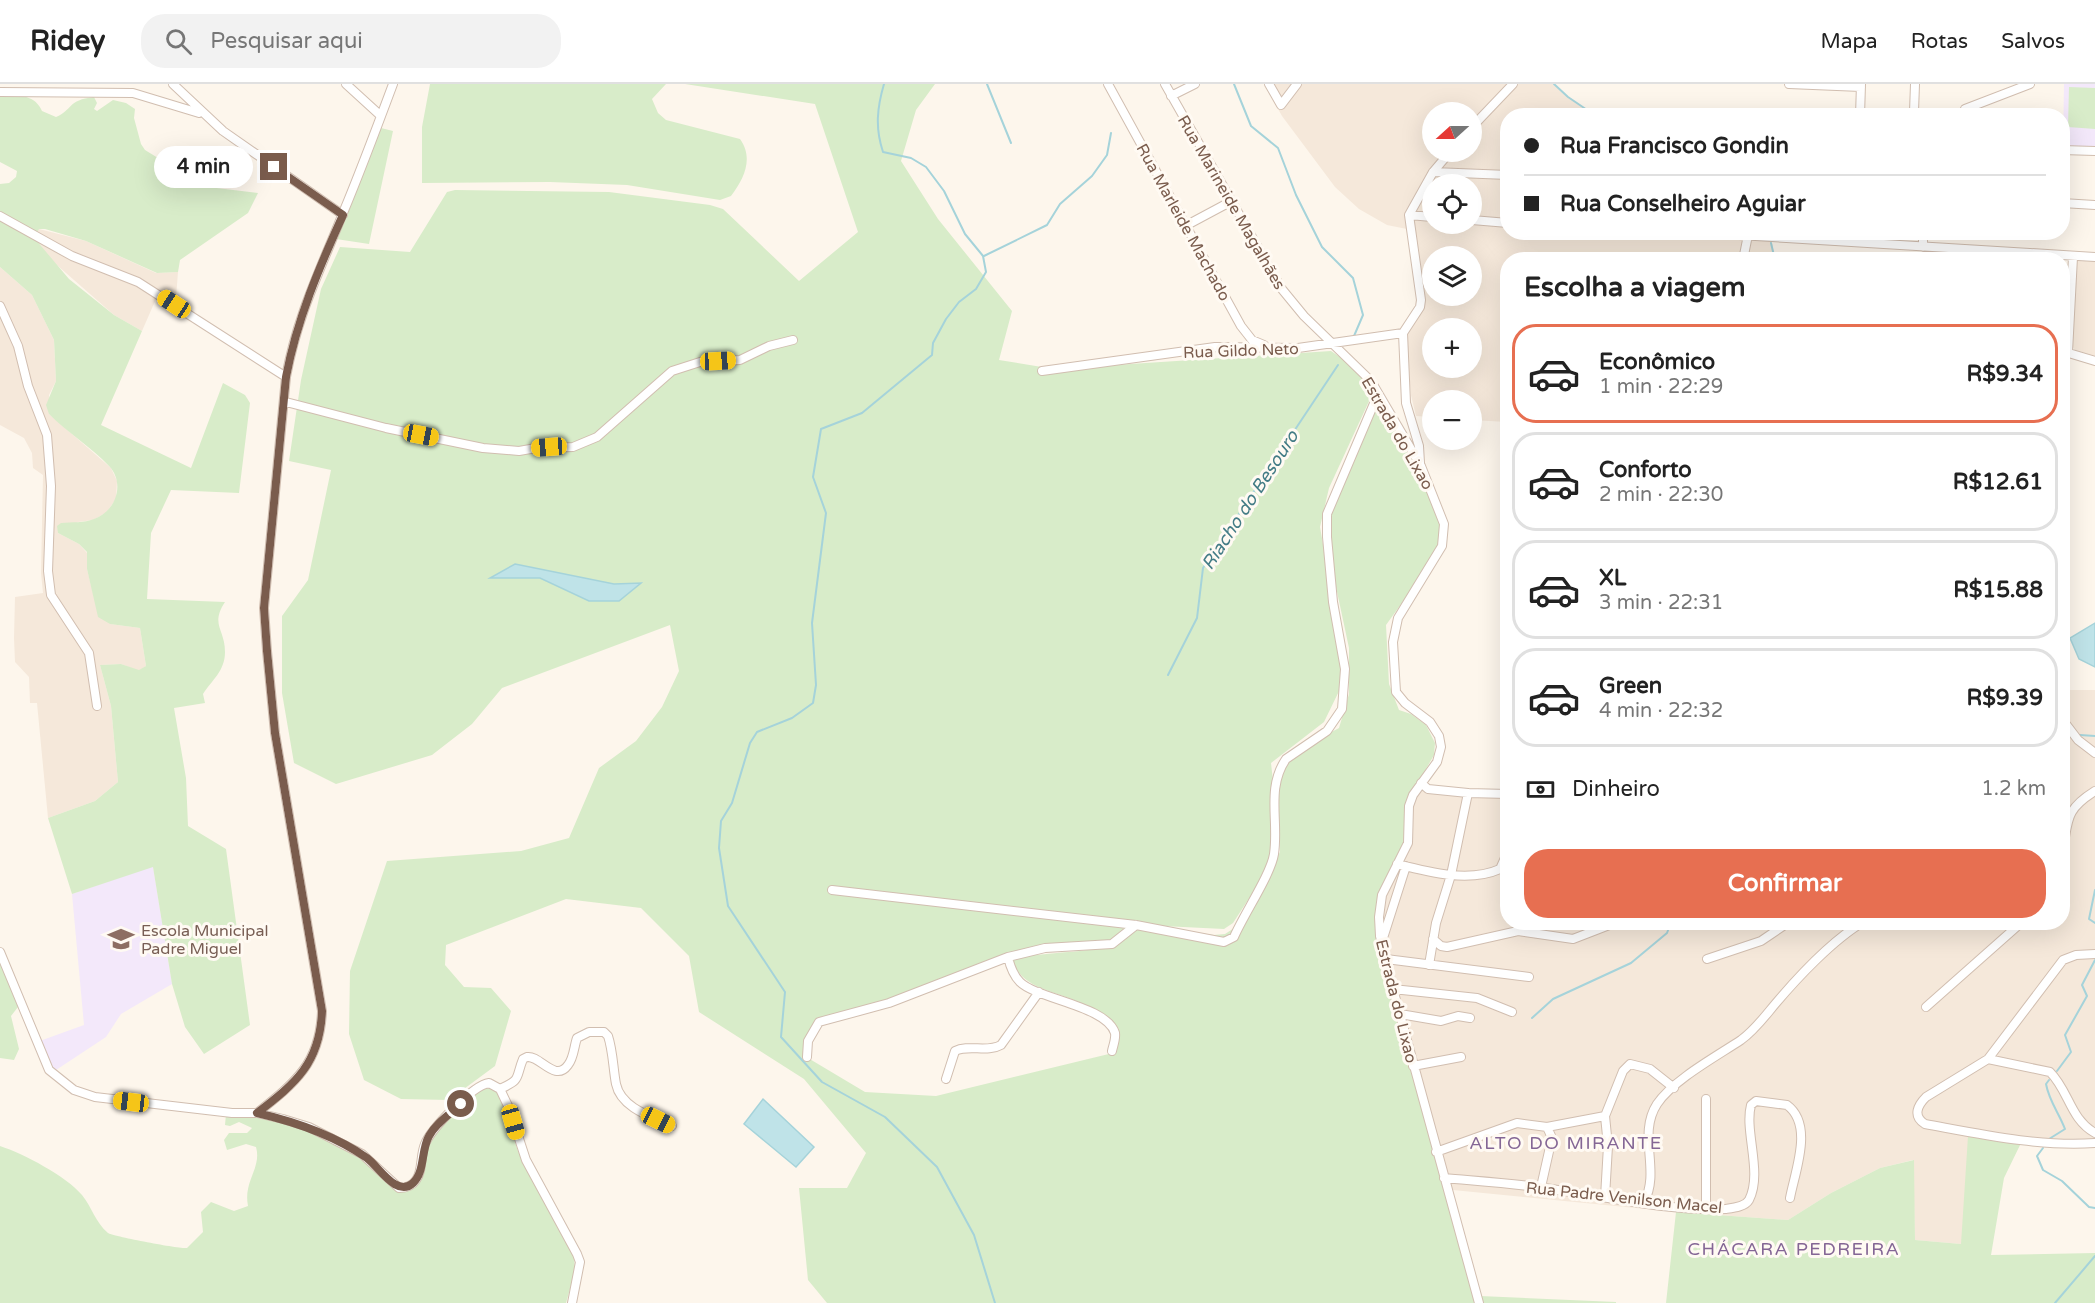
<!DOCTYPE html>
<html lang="pt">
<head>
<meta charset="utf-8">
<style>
  :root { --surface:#fff; --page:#f2f2f2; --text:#222; --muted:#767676; --line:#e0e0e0; --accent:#e76f51 }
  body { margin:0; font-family:"Varela Round",sans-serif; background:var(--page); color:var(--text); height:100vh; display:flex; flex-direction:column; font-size:22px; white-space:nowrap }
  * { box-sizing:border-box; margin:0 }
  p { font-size:20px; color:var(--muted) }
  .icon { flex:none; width:33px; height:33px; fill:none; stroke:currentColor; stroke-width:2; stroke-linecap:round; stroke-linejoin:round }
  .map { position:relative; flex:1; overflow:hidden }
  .side { position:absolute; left:1500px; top:168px; width:570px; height:678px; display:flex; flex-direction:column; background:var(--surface); border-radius:24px; box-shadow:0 6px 24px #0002 }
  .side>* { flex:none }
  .top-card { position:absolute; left:1500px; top:24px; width:570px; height:132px; border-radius:24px; box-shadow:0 6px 24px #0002; display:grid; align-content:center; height:132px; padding:0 24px; background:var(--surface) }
  .needle { width:39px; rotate:249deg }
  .controls { position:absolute; left:1422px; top:18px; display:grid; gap:12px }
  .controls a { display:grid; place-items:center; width:60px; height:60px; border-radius:50%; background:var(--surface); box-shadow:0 6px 24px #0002; font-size:30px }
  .end { position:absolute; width:27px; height:27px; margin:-14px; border:8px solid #7a5c4d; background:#fff; box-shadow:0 0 0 3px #fff }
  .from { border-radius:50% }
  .bubble { position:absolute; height:42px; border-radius:21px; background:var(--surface); box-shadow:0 6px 24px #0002; font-size:20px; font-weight:700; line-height:42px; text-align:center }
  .car { position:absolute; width:18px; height:36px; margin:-18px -9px; border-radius:8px; box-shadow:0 0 4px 2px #0007; background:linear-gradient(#f5c518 24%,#345 0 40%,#f5c518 0 76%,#345 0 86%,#f5c518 0) }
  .top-card b { display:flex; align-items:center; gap:21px; height:57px; font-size:22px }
  .top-card b+b { border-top:2px solid var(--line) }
  .top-card i { width:15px; height:15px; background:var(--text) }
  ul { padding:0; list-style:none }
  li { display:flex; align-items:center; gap:18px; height:99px; margin:0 12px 9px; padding:0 12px; border:3px solid var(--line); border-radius:24px }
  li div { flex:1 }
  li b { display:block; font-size:22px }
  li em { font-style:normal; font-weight:700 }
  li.active { border-color:var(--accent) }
  li>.icon { width:54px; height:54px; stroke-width:1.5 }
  h2 { padding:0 24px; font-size:27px; line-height:72px }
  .pay { display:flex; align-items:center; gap:15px; height:66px; padding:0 24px; font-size:22px }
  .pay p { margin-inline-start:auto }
  .primary-button { display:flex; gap:12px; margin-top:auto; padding:12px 24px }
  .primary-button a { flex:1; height:69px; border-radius:24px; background:var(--accent); color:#fff; font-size:24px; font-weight:700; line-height:69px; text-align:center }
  header { display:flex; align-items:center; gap:36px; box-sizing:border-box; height:84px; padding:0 30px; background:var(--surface); border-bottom:2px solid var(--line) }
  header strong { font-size:28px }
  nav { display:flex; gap:33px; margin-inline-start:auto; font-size:21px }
  .search { width:420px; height:54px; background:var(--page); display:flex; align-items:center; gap:15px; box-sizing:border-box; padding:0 21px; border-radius:24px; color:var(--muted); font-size:22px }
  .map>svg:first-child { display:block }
  .residential { fill:#f5e8da; fill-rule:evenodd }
  .education { fill:#f3e8fa }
  .green { fill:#d8ecc9; fill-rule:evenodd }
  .water { fill:#bfe3e8; stroke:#a5d3da; stroke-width:1.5 }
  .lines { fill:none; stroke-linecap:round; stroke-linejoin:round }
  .stream { stroke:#a5d3da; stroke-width:2 }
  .minor-casing { stroke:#d1beb0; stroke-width:10 }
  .minor { stroke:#fff; stroke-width:8 }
  .route { stroke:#7a5c4d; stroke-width:8 }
  .labels { text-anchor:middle; stroke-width:6; stroke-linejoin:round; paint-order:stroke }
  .street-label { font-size:16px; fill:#7a5c4d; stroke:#fffaf3 }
  .education-label { font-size:16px; fill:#785e54; stroke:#fffaf3; text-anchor:start }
  .water-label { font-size:18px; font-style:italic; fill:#437c86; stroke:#fffaf3 }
  .neighbourhood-label { font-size:18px; letter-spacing:1.5px; fill:#846695; stroke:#fffaf3 }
</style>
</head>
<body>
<header>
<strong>Ridey</strong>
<div class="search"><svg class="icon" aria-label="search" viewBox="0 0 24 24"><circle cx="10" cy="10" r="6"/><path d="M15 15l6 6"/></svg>Pesquisar aqui</div>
<nav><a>Mapa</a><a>Rotas</a><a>Salvos</a></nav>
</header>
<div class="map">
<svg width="2095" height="1219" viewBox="0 0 2095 1219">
  <rect width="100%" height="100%" fill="#fdf6ec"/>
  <path class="residential" d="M1264 0H1554L1568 13 1596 31 1508 32V148L1770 149 1775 175 1508 176 1507 338 1472 336V316H1432V333L1416 332 1411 311 1406 260 1409 245 1422 225 1412 146 1387 141 1359 125 1335 103 1282 32ZM1432 28H1472V68H1432ZM1432 100H1472V140H1432ZM1432 172H1472V212H1432ZM1432 244H1472V284H1432Z
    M39 145 86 157 156 189 178 188 175 227 156 215 142 247 114 231 50 175 36 156V147Z
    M2076 176H2095V273L2076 267 2072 262Z
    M0 183 32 211 54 256 56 297 49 311V330L111 384 117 397 116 415 106 429 93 436 78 438 58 449 79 460 87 469V485L91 501 110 540 140 544 146 582 139 587 121 580 100 581 111 622 118 698 95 717 48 734 37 619H30L29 593 15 578 14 554 15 513 43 509 41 489 43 391 33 384 32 369 24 354 0 341Z
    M2063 606H2095V1062L2021 1059 1961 1160 1915 1156 1913 1076 1880 1084 1831 1109 1788 1136 1676 1128 1443 1105 1394 920 1376 832 1407 718 1416 697 1429 706 1507 710 1508 838H2062Z"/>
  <path class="education" d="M2064 0H2095V63L2063 62Z
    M153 782 172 900 121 930 106 953 53 988 37 958 84 941 72 810Z"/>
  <path class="green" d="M430 0H666L652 15 658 29 666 36 740 55C754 74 744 95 731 112L720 116 627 101 550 98 422 99V43Z
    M685 0H935L916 26 901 77 938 135 1012 227 999 276 1054 285 1331 267 1362 288 1370 315 1329 404 1320 443 1339 554 1341 603 1324 638 1271 679 1276 724 1274 776 1233 839 1224 845 1142 841 1214 851 1225 850 1242 839 1280 768 1278 698 1287 675 1300 665 1339 644 1349 610V564L1336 503 1328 438 1373 326 1380 319 1407 363 1431 410 1441 445 1435 473 1386 541 1389 600 1399 626 1411 630 1426 641 1435 659 1434 671 1407 718 1405 757 1378 815 1377 852 1441 1097 1477 1219H827L808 1196 799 1104H847L866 1069 804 995 699 928 689 872 641 824 566 815 446 861 445 881 464 903 491 904 511 927 495 982 449 1016 401 1015 364 996 349 950 350 887 387 777 521 767 569 754 599 684 636 657 662 623 679 587 670 541 502 604 472 640 432 671 336 700 294 679 282 609V532L308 496 331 386 289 377 301 296 321 205 340 163 410 168 447 108 455 106 609 108 710 121 723 125 799 197 858 148 815 20ZM515 480 614 500H640L619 517H589L540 494H491ZM1127 839 1135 840C1131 846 1125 855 1120 858 1102 869 1037 868 1011 875 1023 906 1054 906 1081 919 1094 925 1106 934 1116 944L1117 968 936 1012 865 1008 808 974 809 958 819 938 950 896 1008 873 1045 865 1118 855 1130 843Z
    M2069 3 2095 4V45L2068 43Z
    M0 11C17 11 35 10 42 27L56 33C73 26 67 16 94 13L97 19 94 25 97 27 113 16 126 19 135 25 134 34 141 60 145 66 158 74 168 88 200 102 258 109 248 129 180 176 178 188 157 189 86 157 45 145H39L36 150 0 129V100L9 99 16 93 17 87 0 78Z
    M381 44 393 47 369 160 336 155Z
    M0 136 36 156 69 195 114 231 142 247 101 341 191 384 223 299 245 311 250 319 239 409 171 406 151 449 147 515 225 518C210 541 225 545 225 568 225 587 212 596 203 610L205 619 174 624 186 694 188 742 226 765 250 941 204 970 185 943 172 900 153 783 72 810 48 734 95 717 118 698 111 622 100 581 121 580 139 586 146 582 140 544 110 540 98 533 87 485V468L79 460 58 449 57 442 61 439C72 438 84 439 94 435 115 428 126 400 109 382 91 363 68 349 49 330L46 321 56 297 54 256 32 211 0 183Z
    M0 877 18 923 11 932 19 965 14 976 0 974Z
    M486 1003 498 1008 518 1067 574 1171 575 1187 566 1219H0V1062C24 1070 66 1092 82 1111 92 1123 95 1138 108 1149 112 1152 179 1165 187 1164L203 1148 201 1128 211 1118 234 1127 248 1122C243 1097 262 1084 256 1063L246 1060 227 1066 224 1056 229 1049H247L252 1044 239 1038 230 1042 225 1041 226 1030C273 1034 322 1045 361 1074 373 1082 384 1095 395 1105L416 1101C426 1089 422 1074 428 1061 437 1039 464 1021 480 1005Z
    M1968 1052 2021 1059 2004 1094 1991 1171 2095 1169V1219H1666L1676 1128 1788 1136 1831 1109 1880 1084 1914 1076 1915 1156 1961 1160Z
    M1480 1212 1616 1218V1219H1482Z"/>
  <path class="water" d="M515 480 614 500 641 499 619 517H589L540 494H490Z
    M2095 539V583L2079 575 2070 554Z
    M763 1015 814 1063 796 1083 744 1040Z"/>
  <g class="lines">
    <path class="stream" d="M884 0C877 24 875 44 883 68L911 74 926 83 944 107 965 150 983 172 986 188 976 205 959 218 946 235 933 259 932 271 862 329 821 345 813 393 826 429 812 539 816 601 813 619 792 634 757 648 750 659 732 719 721 737 719 764 728 822 785 908 781 953 822 998 885 1033 937 1083 974 1151 995 1219
      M987 0 1011 59
      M1234 0 1251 42 1278 64 1296 111 1322 163 1353 194 1363 231 1354 252
      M1554 0 1568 13 1596 32
      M1664 32 1683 29 1686 32
      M2083 117H2095
      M1771 159 1775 176
      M984 172 1047 141 1060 120 1092 92 1107 71 1111 49
      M1168 591 1197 534 1203 484 1338 281
      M2062 649 2066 650
      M2080 651 2095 652
      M2095 806 2089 835 2095 839
      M1532 934 1553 915 1631 879 1667 849 1671 838
      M2057 987 2071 968 2065 951 2087 912 2082 901 2095 876
      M2049 996 2046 1000C2049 1017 2059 1029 2065 1045L2049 1055
      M2043 1064 2037 1072 2043 1086 2062 1097 2089 1123 2095 1124
      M2055 1219 2095 1172"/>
    <g class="minor-casing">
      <path id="minor" d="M173 0 223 47 343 131
        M346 0 381 32
        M1108 0 1241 242 1252 256 1264 261
        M1165 0 1281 204 1304 232 1371 297 1421 382 1444 440 1442 462 1398 534 1393 558 1396 608 1405 619 1430 638 1439 652 1441 663 1437 678 1413 711 1409 722 1408 759 1382 811 1379 833 1380 852 1393 905 1479 1219
        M1269 0 1281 21 1297 0
        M1789 0 1861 3
        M0 8 133 9 199 29
        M1171 12 1195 0
        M1965 25 2030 0
        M1914 28 1915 0
        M1860 32 1861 0
        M1472 43 1513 0
        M2062 66 2095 67
        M1433 88 1508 91
        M2062 119 2095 121
        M1409 131 1432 133
        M0 132 72 172 138 198 286 293
        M1472 136 1508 139
        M1187 141 1230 118
        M1689 148 2095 173
        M1923 148V163
        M1743 176 1748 151
        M0 222 18 262 28 302 47 351 51 402 48 487 51 511 89 569 97 622
        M2062 267 2095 277
        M2068 268 2073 173
        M1042 287 1215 263 1298 264 1403 249
        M286 318 386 344 483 364 519 367 536 364 573 363 597 353 672 287 700 278 740 276 769 262 793 256
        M1420 379 1419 362 1406 319 1403 249 1420 223 1421 216 1409 131 1433 88 1450 68
        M2062 635 2078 656 2095 669
        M1421 699 1428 705 1468 709
        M2062 770C2069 737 2063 727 2095 707
        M1397 780C1428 788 1469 799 1500 785L1508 767
        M832 806 1136 841 1224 858 1234 853C1244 830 1271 790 1274 770 1279 737 1266 704 1286 675L1327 647 1342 625 1345 585 1333 518 1327 453V430L1378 310
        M1383 854 1406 782
        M1433 855 1441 862 1447 863 1518 847 1573 855 1617 838
        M0 868 49 986 74 1006 95 1013 232 1029H257L283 1035 309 1043 362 1070 399 1104C406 1104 412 1102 416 1096 423 1087 420 1071 425 1060 431 1045 473 1001 489 999L500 1005C522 995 515 995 523 975L527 973C540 971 555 999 568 981 574 974 574 962 577 954L589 948H604L608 952C613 967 613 984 616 1000 621 1024 652 1033 672 1042
        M2095 870 2076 871 2063 876 1988 975 1926 1013C1918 1021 1912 1032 1925 1040 1980 1050 2039 1063 2095 1059
        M1008 873C1010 882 1013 891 1020 898 1037 915 1107 922 1115 949 1116 955 1113 962 1112 967
        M1386 875 1529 893
        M1707 875 1761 857 1789 838
        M1429 881 1436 839 1451 791 1468 709 1508 710
        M1393 905 1477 914 1512 928
        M1926 923 2022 838
        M1400 930 1441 937 1458 932 1470 934
        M807 973 808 957 819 938 889 919 1008 873 1045 864 1112 860 1136 841
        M1988 975 2050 988C2069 1007 2070 1035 2095 1049
        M1413 982 1461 973
        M946 995 955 967C969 960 987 969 1001 961L1039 908
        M500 1005 509 1024 526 1076 577 1170 580 1178 572 1219
        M1706 1015V1124
        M257 1029C296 998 320 979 322 927L275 649 267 567 264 524 286 293C298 229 320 187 343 129 361 86 377 43 393 0
        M1547 1043 1605 1032 1623 987 1630 980 1650 985 1674 1004
        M1436 1068 1517 1039 1547 1043 1552 1054 1541 1103
        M1444 1094C1477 1097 1511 1099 1544 1104 1603 1112 1665 1127 1725 1125 1732 1124 1745 1123 1749 1116 1763 1089 1744 1047 1751 1021L1756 1017 1787 1021C1814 1041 1795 1087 1790 1114
        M1605 1113 1608 1062 1605 1032
        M1644 1118C1661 1087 1637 1051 1657 1020 1673 996 1717 972 1741 956 1755 946 1765 932 1776 919 1798 893 1833 856 1863 838"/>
    </g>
    <use href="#minor" class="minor"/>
  </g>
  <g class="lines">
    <path class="route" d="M274 83 343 131C319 184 297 235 286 293L264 524 267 567 275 649 322 927C320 979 296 999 257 1029 296 1038 334 1051 367 1074 379 1083 397 1114 413 1099 425 1088 421 1066 429 1052 436 1039 450 1030 461 1020"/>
  </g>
  <defs>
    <g id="school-bare" transform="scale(2.07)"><path d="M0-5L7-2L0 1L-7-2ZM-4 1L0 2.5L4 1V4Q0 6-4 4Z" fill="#8d6e63" stroke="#fffaf3" stroke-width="2.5" paint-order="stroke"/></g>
  </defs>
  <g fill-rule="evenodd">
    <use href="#school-bare" x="121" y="855"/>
  </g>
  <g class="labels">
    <g class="street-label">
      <text transform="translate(1232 118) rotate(60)" y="6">Rua Marineide Magalhães</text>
      <text transform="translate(1184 138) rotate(61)" y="6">Rua Marleide Machado</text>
      <text transform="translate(1241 266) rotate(-2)" y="6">Rua Gildo Neto</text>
      <text transform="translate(1398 349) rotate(60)" y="6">Estrada do Lixao</text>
      <text transform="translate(1397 917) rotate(76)" y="6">Estrada do Lixao</text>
      <text transform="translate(1624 1113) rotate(6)" y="6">Rua Padre Venilson Macel</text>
    </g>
    <g class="education-label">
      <text x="141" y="852">Escola Municipal<tspan x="141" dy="18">Padre Miguel</tspan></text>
    </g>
    <g class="water-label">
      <text transform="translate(1250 416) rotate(-57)" y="6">Riacho do Besouro</text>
    </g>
    <g class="neighbourhood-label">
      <text x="1566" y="1065">ALTO DO MIRANTE</text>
      <text x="1794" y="1171">CHÁCARA PEDREIRA</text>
    </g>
  </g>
</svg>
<div class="controls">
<a><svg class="needle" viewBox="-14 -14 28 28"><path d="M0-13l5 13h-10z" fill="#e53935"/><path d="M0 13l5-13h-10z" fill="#767676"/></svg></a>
<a><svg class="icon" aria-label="locate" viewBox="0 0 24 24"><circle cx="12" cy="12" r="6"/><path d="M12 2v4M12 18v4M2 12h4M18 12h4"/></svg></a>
<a><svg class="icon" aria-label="layers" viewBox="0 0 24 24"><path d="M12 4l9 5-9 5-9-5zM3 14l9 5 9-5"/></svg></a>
<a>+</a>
<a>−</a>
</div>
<i class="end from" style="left:461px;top:1020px"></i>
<i class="end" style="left:274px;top:83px"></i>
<div class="bubble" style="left:154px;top:62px;width:99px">4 min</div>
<i class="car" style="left:174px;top:220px;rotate:303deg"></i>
<i class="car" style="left:718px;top:277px;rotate:87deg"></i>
<i class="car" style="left:421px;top:351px;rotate:101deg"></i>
<i class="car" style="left:549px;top:363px;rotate:266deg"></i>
<i class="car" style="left:131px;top:1018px;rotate:277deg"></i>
<i class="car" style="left:658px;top:1036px;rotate:116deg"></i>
<i class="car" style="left:513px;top:1038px;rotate:164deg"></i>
<div class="top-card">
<b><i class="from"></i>Rua Francisco Gondin</b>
<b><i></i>Rua Conselheiro Aguiar</b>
</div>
<section class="side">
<h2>Escolha a viagem</h2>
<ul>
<li class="active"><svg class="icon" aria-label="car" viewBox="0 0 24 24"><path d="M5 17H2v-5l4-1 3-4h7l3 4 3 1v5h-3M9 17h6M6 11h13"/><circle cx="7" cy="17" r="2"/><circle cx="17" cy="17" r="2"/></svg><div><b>Econômico</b><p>1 min · 22:29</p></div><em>R$9.34</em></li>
<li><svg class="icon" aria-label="car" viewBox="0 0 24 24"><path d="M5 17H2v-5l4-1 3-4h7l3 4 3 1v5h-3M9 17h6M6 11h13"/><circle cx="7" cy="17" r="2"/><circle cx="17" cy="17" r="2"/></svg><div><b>Conforto</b><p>2 min · 22:30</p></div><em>R$12.61</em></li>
<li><svg class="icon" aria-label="car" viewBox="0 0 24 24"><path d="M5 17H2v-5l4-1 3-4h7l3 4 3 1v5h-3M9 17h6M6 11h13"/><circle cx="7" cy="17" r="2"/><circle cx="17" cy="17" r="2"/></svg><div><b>XL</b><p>3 min · 22:31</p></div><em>R$15.88</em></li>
<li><svg class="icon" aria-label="car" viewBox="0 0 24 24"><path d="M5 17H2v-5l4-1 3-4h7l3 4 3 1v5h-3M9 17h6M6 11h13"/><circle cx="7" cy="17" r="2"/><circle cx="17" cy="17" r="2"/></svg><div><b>Green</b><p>4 min · 22:32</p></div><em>R$9.39</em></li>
</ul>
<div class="pay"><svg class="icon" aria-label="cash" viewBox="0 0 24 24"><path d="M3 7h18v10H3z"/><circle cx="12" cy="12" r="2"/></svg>Dinheiro<p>1.2 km</p></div>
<div class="primary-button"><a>Confirmar</a></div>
</section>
</div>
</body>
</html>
